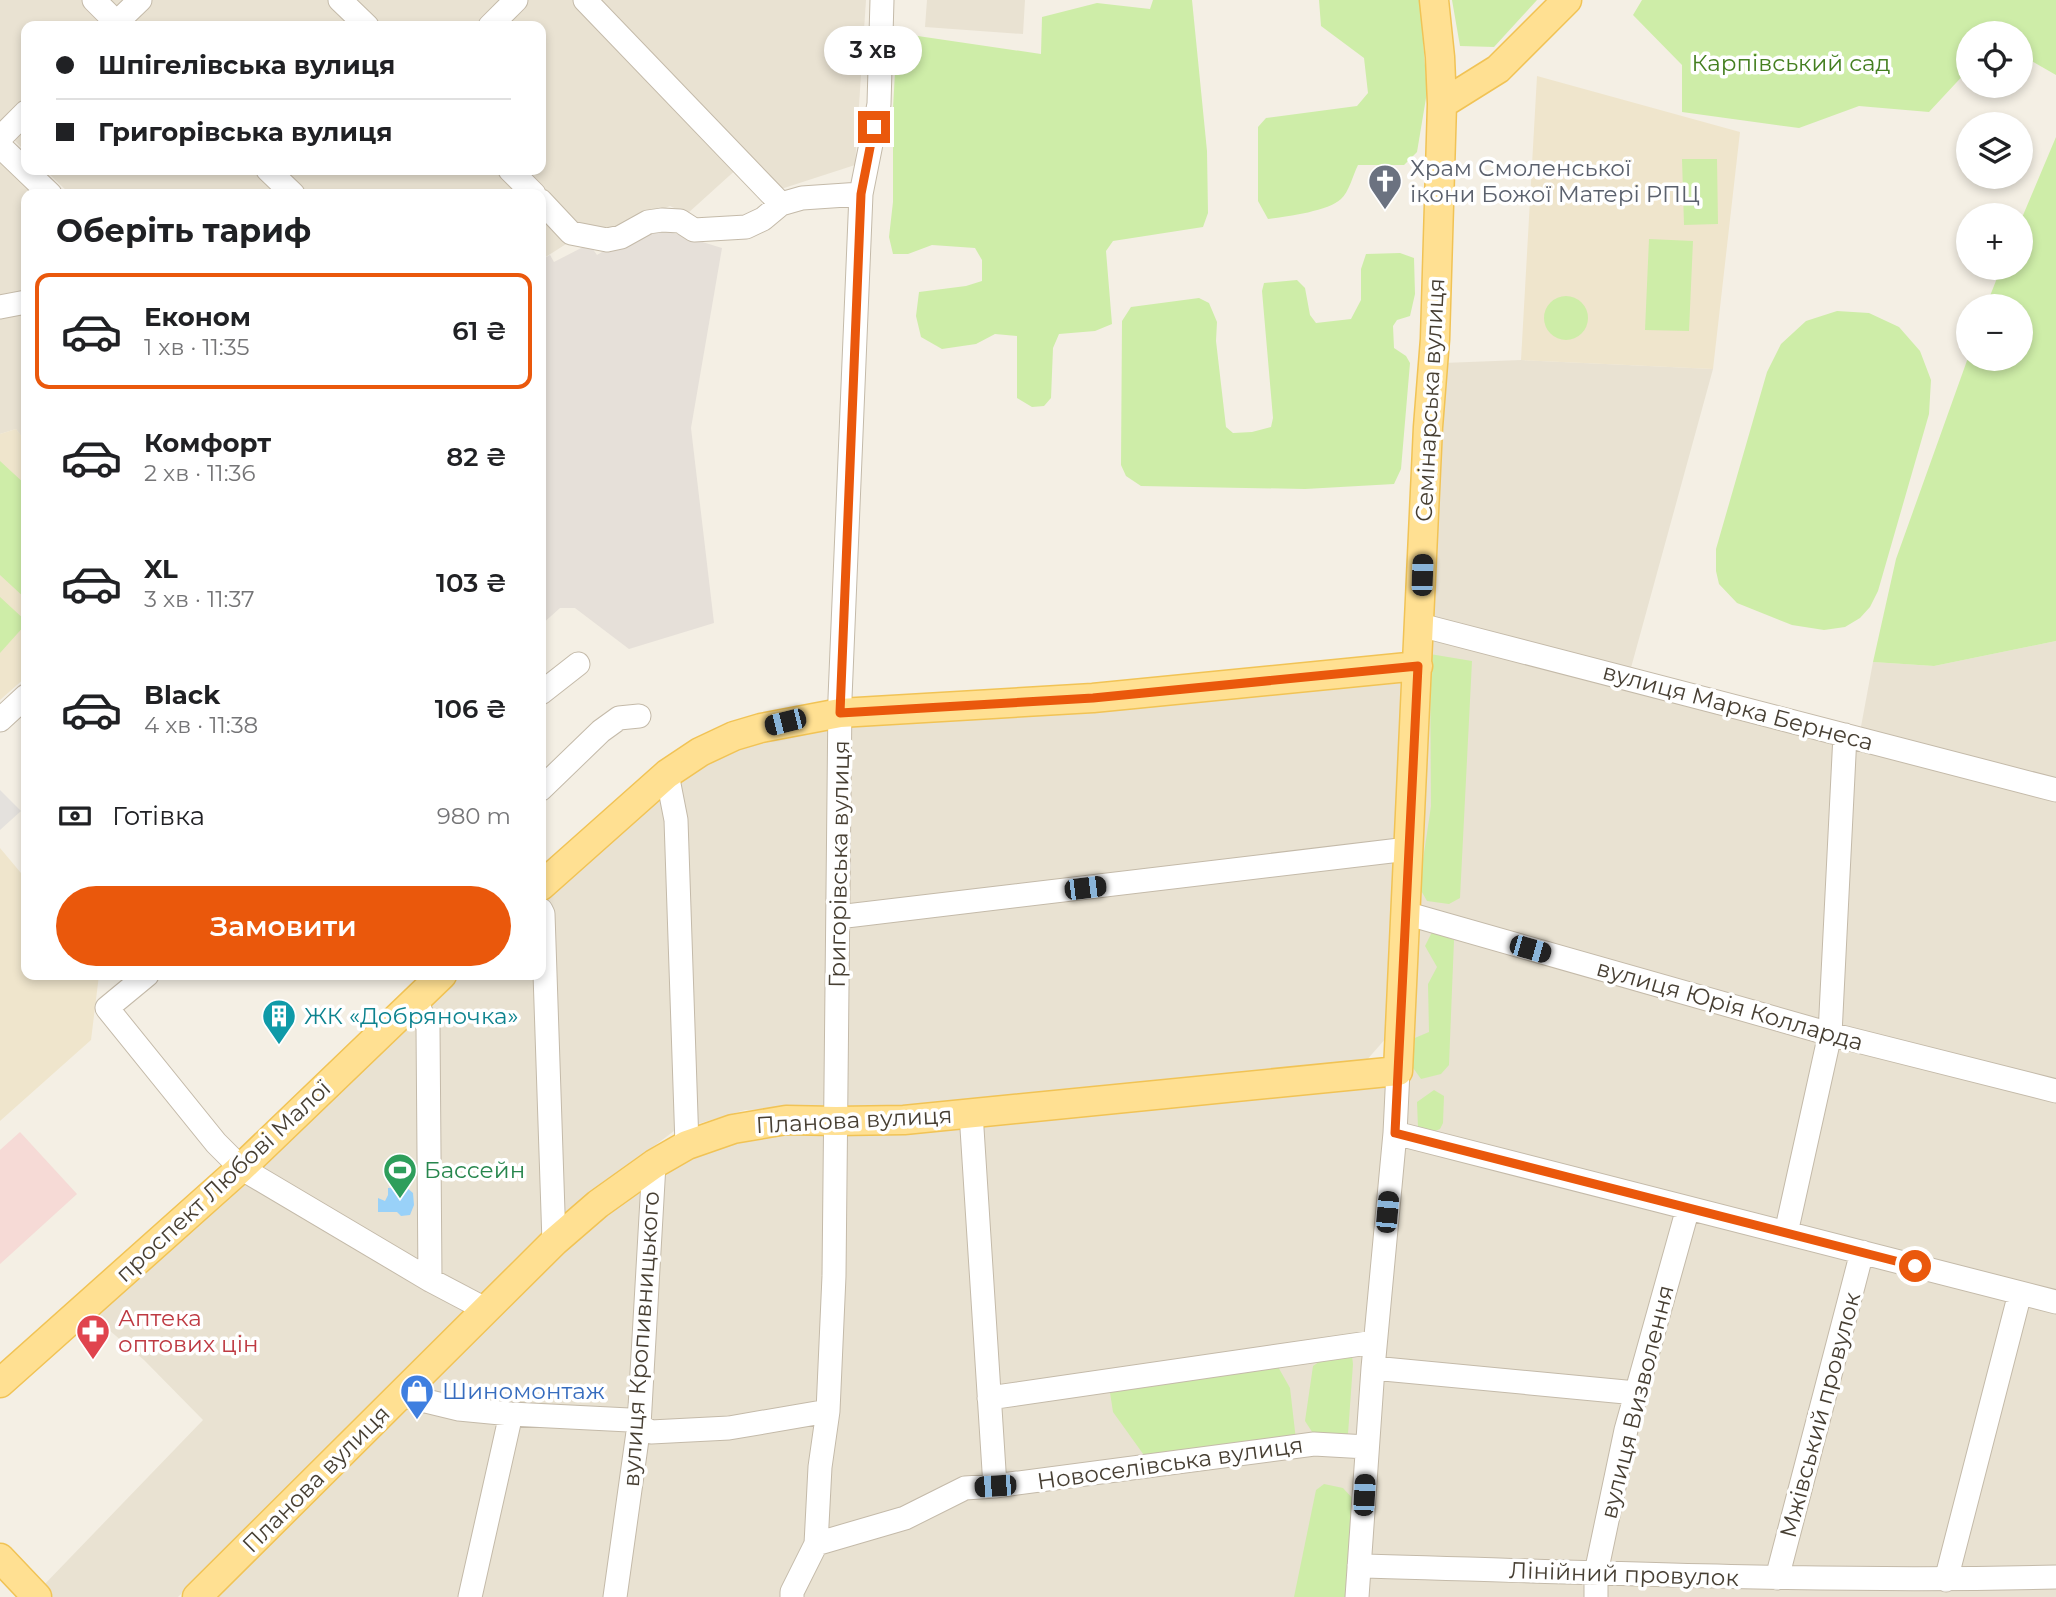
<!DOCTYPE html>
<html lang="uk">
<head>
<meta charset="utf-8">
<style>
  :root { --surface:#fff; --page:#f6f6f6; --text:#202124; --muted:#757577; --line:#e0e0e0; --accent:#ea580c }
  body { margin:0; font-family:Montserrat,sans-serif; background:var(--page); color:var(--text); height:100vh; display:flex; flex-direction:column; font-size:26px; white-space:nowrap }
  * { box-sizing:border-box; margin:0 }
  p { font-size:23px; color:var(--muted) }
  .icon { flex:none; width:38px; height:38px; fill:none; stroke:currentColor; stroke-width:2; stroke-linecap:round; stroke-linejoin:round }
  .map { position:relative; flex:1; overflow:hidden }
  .panel { position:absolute; left:21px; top:189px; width:525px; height:791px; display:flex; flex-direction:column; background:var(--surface); border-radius:14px; box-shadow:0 4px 10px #0003 }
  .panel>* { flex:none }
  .banner { position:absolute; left:21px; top:21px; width:525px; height:154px; border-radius:14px; box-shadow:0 4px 10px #0003; display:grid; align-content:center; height:154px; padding:0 35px; background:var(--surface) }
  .fabs { position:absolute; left:1956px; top:21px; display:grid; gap:14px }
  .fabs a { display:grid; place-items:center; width:77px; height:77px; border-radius:50%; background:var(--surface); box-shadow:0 4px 10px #0003; font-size:35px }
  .end { position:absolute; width:32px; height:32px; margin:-16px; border:9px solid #ea580c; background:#fff; box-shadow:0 0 0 4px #fff }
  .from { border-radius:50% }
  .bubble { position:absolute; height:49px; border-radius:24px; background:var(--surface); box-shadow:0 4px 10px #0003; font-size:23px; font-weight:600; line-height:49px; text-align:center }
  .car { position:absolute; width:21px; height:42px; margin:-21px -10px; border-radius:9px; box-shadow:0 0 5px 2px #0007; background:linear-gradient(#222 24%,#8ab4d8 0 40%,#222 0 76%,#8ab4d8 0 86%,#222 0) }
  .banner b { display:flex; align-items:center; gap:24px; height:66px; font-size:26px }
  .banner b+b { border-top:2px solid var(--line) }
  .banner i { width:18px; height:18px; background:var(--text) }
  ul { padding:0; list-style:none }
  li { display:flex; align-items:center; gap:21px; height:116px; margin:0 14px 10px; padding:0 21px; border:4px solid transparent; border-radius:14px }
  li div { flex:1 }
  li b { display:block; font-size:26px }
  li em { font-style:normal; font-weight:600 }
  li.active { border-color:var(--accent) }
  li>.icon { width:63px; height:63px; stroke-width:1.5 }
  h2 { padding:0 35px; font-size:32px; line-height:84px }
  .pay { display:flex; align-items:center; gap:18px; height:77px; padding:0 35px; font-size:26px }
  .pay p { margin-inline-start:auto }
  .button { display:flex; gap:14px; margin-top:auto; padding:14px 35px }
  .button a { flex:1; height:80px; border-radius:42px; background:var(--accent); color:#fff; font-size:28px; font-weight:600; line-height:80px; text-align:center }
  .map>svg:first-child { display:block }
  .residential { fill:#e9e2d2 }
  .industrial { fill:#e6e0d9 }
  .education { fill:#efe5cc }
  .medical { fill:#f6dad6 }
  .green { fill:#ceeda8 }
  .parking { fill:#e4e1dd }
  .water { fill:#99d1f8 }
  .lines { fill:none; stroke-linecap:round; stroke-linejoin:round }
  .minor-casing { stroke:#c4baa9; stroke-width:25 }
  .major-casing { stroke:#f1c355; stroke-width:31 }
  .minor { stroke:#fff; stroke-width:23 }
  .major { stroke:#ffe092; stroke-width:28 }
  .route { stroke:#ea580c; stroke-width:9 }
  .labels { text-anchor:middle; stroke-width:7; stroke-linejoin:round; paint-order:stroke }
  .park-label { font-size:23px; fill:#447f20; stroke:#fff }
  .worship-label { font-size:23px; fill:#5b616d; stroke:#fff; text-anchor:start }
  .street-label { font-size:23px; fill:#473f33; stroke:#fff }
  .culture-label { font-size:23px; fill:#0d838f; stroke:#fff; text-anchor:start }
  .leisure-label { font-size:23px; fill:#27864d; stroke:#fff; text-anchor:start }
  .health-label { font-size:23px; fill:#be3a42; stroke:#fff; text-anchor:start }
  .shop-label { font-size:23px; fill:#366cbe; stroke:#fff; text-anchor:start }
</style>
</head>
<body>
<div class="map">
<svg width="2056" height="1597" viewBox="0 0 2056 1597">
  <rect width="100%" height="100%" fill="#f4efe4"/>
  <path class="residential" d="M0 0H866L855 165 781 189 750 157 687 214 670 206 606 234 588 230 541 260V194H70L45 170H541V26H26V152L0 126Z
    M927 0H1025L1023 34 925 27Z
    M0 156 40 194H26V294L0 298Z
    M26 308V443L16 429 0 434V313Z
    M1521 360 1713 369 1626 686 1857 748 1873 662 1934 666 2056 641V1597H800L842 1132 1405 1080 1443 363Z
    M1404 674 1387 1037 1365 1062 968 1103 745 1110 674 1131 601 1186 178 1597H51L41 1588 203 1420 144 1360 88 1312 237 1184 459 975H541V898L675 779 736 744 802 727Z
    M831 1126 811 1544 787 1597H208L536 1262 684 1152Z"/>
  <path class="industrial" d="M647 225 722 248 691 428 714 623 629 649 575 608H560L541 625V260L550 255 554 262 585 246 592 248 597 255Z"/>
  <path class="education" d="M1537 76 1740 132 1713 369 1521 360Z
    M16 429 26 442V677L0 700V434Z
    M0 848 26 879V975H99L91 1040 0 1121Z"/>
  <path class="medical" d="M20 1132 77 1194 0 1264V1150Z"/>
  <path class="green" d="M1153 0H1192L1207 151 1208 213 1203 227 1113 241 1106 251 1112 324 1095 331 1059 334 1053 348 1051 398 1044 406 1032 407 1017 398V336L995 334 976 344 942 349 921 337 916 316 919 292 966 286 982 281V260L975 248 932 245 908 254H893L889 237 893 202V109L896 53 900 40 911 35 1041 54 1042 17 1097 3 1150 9Z
    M1319 0H1420L1427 92 1417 152 1404 165H1358C1353 175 1349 192 1341 199 1329 211 1285 217 1268 219L1258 201V127L1266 118 1357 106 1368 93 1364 58 1321 26Z
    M1452 0H1537L1494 47 1460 46Z
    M1642 0H2056V75L2021 55V33H1969V69L1929 112 1859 106 1799 128 1682 112V65L1633 15Z
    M2056 137V641L1934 666 1873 662 1896 559 1969 355V359H2021V306H1986L2001 268H2021V220Z
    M1682 159H1717L1718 224 1684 225Z
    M1649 239 1693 241 1689 331 1645 330Z
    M1400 253 1414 258 1415 294 1410 316 1397 320 1393 326 1394 348 1406 356 1410 363 1401 469 1394 484 1305 489 1141 486 1126 476 1121 465 1122 321 1131 307 1199 298 1209 303 1217 322 1216 341 1226 427 1233 433 1252 432 1271 427 1273 418 1262 291 1264 283 1297 280 1305 288 1310 315 1316 323 1351 319 1361 300V269L1366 254Z
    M1544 318a22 22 0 1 1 44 0a22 22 0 1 1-44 0Z
    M1837 311 1869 313 1899 327 1920 351 1931 380 1929 414 1878 591 1870 607 1860 618 1845 627 1824 630 1792 625 1737 603 1719 584 1716 571V549L1767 372 1781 344 1806 321Z
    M0 461 26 485V599L0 575Z
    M0 597 26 621V624L0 653Z
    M1430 654 1472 661 1460 898 1449 904 1427 901 1419 887 1431 806Z
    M1432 932 1454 940 1449 1065 1441 1074 1421 1079 1411 1065 1410 1040 1429 1032 1428 984 1437 967 1425 946Z
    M1434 1090 1444 1096 1443 1123 1440 1129 1433 1132 1418 1128 1417 1102Z
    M1329 1355 1352 1356 1353 1364 1348 1434 1333 1439 1316 1438 1305 1421 1313 1366Z
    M1277 1365 1290 1388 1296 1440 1146 1458 1113 1412 1109 1386Z
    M1324 1484 1343 1488 1354 1500 1345 1597H1294L1316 1490Z"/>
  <path class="parking" d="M0 790 21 811 0 830Z"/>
  <path class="water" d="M399 1181H405L406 1187 413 1193 414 1205 410 1215 401 1216 397 1212H378V1198L385 1201 388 1195V1188L398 1187Z"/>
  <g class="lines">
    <g class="minor-casing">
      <path id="minor" d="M94 0 120 26
        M340 0 367 26
        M585 0 781 204
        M113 26 140 0
        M490 26 516 0
        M0 138 26 112
        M0 146 50 194
        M268 170 293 194
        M510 170 534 194
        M541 201 571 233 607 240 621 237 648 222 662 220 680 221 694 230 746 227 763 219 781 204 802 198 861 194
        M0 307 26 302
        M1420 625 2056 790
        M541 693 578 664
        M0 720 26 696
        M667 774 676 820 687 1145
        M541 789 601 731 619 718 639 716
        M541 910 543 914 554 1242
        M1405 913 1830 1034 2056 1091
        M838 917 1408 849
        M147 975 107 1008 216 1143 241 1168 430 1280 485 1309
        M415 999 428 1027 430 1280
        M971 1113 995 1486
        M1395 1133 2056 1302
        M1786 1233 1830 1034 1845 735
        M1373 1368 1636 1393
        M401 1395 459 1409 511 1414 629 1420 651 1432 729 1428 828 1411
        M989 1398 1375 1342
        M816 1544 905 1518 965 1488 995 1486 1314 1444 1367 1447
        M1359 1566C1592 1572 1824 1583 2056 1577
        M1777 1578 1862 1252
        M1946 1580 2020 1293
        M470 1597 511 1414
        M615 1597 639 1425 654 1164
        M792 1597V1592L816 1544 820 1467 828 1411 834 1276 840 698 861 194 879 104 882 0
        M1357 1597 1373 1368 1395 1133 1398 1071
        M1596 1597V1573L1626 1430 1688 1208"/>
    </g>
    <g class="major-casing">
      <path id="major" d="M1442 104 1498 69 1567 0
        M541 886 667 774 700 752 734 736 761 728 840 713 1093 698 1418 666
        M0 1383 241 1168 442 975
        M0 1558 37 1597
        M197 1597 554 1242 598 1204 654 1164 687 1145 733 1129 786 1120 836 1121 904 1120 1398 1071 1428 427 1435 339 1442 104 1440 57 1434 0"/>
    </g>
    <use href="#minor" class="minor"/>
    <use href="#major" class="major"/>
  </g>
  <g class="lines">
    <path class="route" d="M874 127 861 194 840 713 1093 698 1418 666 1395 1133 1915 1266"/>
  </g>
  <defs>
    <g id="church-pin" transform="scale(1.75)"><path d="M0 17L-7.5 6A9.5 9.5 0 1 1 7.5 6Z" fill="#6b7280" stroke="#fff"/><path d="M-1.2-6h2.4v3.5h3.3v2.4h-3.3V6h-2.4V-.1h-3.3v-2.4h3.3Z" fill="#fff"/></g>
    <g id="building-pin" transform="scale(1.75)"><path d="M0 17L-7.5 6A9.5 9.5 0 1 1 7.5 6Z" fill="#0f9aa8" stroke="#fff"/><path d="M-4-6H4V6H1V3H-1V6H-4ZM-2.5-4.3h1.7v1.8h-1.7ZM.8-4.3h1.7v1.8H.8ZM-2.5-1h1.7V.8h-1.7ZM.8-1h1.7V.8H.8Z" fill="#fff"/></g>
    <g id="stadium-pin" transform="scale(1.75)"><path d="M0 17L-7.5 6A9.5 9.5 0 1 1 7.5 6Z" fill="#2e9e5b" stroke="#fff"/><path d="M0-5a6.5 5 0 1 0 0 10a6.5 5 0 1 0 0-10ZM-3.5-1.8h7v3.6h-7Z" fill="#fff"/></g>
    <g id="pharmacy-pin" transform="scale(1.75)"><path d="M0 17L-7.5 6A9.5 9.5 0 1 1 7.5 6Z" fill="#e0444e" stroke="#fff"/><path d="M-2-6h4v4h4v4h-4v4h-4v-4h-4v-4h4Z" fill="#fff"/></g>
    <g id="shop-pin" transform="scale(1.75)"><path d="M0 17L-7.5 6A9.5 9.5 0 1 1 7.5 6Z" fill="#3f7fe0" stroke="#fff"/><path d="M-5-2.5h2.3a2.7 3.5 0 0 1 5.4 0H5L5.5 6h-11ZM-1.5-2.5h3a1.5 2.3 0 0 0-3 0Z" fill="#fff"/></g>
  </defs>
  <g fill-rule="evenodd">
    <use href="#church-pin" x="1385" y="181"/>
    <use href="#building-pin" x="279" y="1016"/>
    <use href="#stadium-pin" x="400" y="1170"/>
    <use href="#pharmacy-pin" x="93" y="1331"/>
    <use href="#shop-pin" x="417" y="1391"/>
  </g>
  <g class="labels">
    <g class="park-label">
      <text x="1791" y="71">Карпівський сад</text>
    </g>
    <g class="worship-label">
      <text x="1410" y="176">Храм Смоленської<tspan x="1410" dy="26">ікони Божої Матері РПЦ</tspan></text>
    </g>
    <g class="street-label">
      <text transform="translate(1430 400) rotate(-87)" y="8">Семінарська вулиця</text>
      <text transform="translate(1738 707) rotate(15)" y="8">вулиця Марка Бернеса</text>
      <text transform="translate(839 864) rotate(-89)" y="8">Григорівська вулиця</text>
      <text transform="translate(1730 1005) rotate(16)" y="8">вулиця Юрія Колларда</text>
      <text transform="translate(854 1120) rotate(-3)" y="8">Планова вулиця</text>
      <text transform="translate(223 1181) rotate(-43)" y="8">проспект Любові Малої</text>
      <text transform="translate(641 1339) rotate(-86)" y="8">вулиця Кропивницького</text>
      <text transform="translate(1637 1402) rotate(-76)" y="8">вулиця Визволення</text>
      <text transform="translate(1820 1415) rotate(-75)" y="8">Мжівський провулок</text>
      <text transform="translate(1170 1463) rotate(-8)" y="8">Новоселівська вулиця</text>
      <text transform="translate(316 1479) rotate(-45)" y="8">Планова вулиця</text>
      <text transform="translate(1624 1574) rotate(2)" y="8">Лінійний провулок</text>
    </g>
    <g class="culture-label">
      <text x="304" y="1024">ЖК «Добряночка»</text>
    </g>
    <g class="leisure-label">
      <text x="424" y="1178">Бассейн</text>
    </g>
    <g class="health-label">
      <text x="118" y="1326">Аптека<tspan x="118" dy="26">оптових цін</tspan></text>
    </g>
    <g class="shop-label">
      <text x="442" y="1399">Шиномонтаж</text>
    </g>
  </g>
</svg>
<div class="fabs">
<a><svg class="icon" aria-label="locate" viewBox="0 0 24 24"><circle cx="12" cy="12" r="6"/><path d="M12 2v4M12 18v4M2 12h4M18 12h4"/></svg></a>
<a><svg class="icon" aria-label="layers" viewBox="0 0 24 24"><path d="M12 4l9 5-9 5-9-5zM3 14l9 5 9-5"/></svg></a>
<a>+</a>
<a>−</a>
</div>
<i class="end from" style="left:1915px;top:1266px"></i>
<i class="end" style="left:874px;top:127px"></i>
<div class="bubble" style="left:824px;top:26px;width:98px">3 хв</div>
<i class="car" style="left:1422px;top:575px;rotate:2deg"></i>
<i class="car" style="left:785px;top:722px;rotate:256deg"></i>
<i class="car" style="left:1085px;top:888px;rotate:83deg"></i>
<i class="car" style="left:1530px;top:949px;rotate:106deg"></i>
<i class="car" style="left:1387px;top:1212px;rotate:5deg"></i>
<i class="car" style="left:995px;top:1486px;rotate:266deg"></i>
<i class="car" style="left:1364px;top:1495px;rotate:3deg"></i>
<div class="banner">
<b><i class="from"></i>Шпігелівська вулиця</b>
<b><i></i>Григорівська вулиця</b>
</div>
<section class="panel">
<h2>Оберіть тариф</h2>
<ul>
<li class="active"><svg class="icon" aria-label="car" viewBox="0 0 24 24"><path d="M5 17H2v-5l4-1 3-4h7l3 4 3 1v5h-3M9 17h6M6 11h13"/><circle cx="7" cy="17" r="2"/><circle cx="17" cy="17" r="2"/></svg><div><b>Економ</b><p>1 хв · 11:35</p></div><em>61 ₴</em></li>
<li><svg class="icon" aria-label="car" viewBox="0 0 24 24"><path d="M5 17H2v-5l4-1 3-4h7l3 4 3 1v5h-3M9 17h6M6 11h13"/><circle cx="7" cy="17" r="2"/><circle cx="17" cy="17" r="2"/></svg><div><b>Комфорт</b><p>2 хв · 11:36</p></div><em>82 ₴</em></li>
<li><svg class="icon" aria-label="car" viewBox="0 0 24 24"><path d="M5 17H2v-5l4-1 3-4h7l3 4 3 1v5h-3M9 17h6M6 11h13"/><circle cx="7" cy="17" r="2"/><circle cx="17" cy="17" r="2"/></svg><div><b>XL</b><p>3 хв · 11:37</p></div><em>103 ₴</em></li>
<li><svg class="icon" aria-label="car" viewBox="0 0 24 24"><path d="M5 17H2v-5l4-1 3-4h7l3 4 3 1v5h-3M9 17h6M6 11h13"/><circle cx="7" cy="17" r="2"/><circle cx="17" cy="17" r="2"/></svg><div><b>Black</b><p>4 хв · 11:38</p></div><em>106 ₴</em></li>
</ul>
<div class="pay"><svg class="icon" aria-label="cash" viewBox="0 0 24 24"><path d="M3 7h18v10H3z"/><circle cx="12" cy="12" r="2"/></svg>Готівка<p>980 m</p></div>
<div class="button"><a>Замовити</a></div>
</section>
</div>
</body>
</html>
